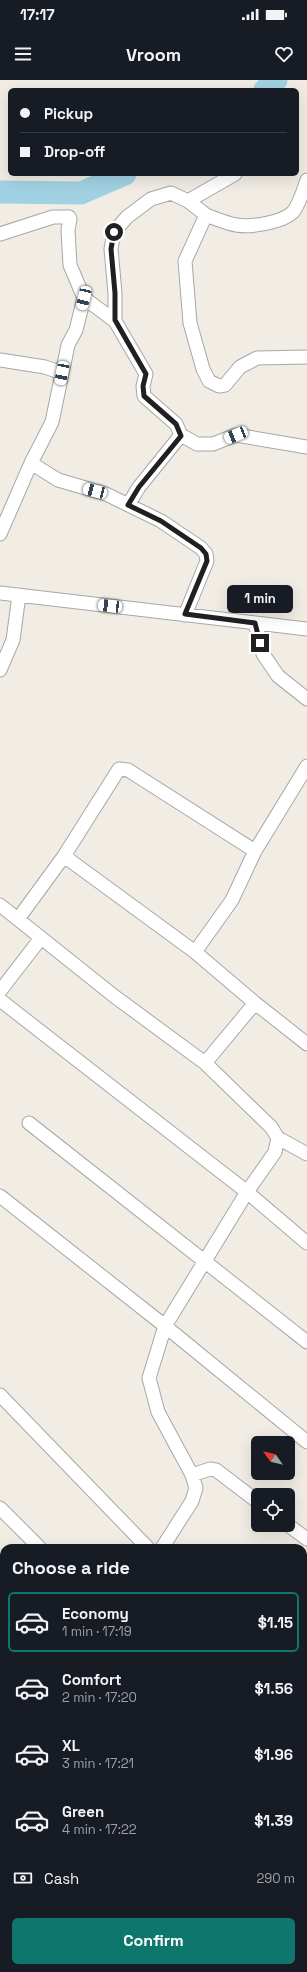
<!DOCTYPE html>
<html lang="en">
<head>
<meta charset="utf-8">
<style>
  :root { --surface:#171b24; --page:#242831; --text:#f1f3f6; --muted:#9ea1a6; --line:#363941; --accent:#0f766e }
  body { margin:0; font-family:"Space Grotesk",sans-serif; background:var(--page); color:var(--text); height:100vh; display:flex; flex-direction:column; font-size:15px; white-space:nowrap }
  * { box-sizing:border-box; margin:0 }
  p { font-size:13px; color:var(--muted) }
  .icon { flex:none; width:22px; height:22px; fill:none; stroke:currentColor; stroke-width:2; stroke-linecap:round; stroke-linejoin:round }
  .map { position:relative; flex:1; overflow:hidden }
  .sheet { position:absolute; left:0px; top:1464px; width:307px; height:428px; display:flex; flex-direction:column; background:var(--surface); border-radius:12px 12px 0 0; box-shadow:0 4px 16px #0002 }
  .sheet>* { flex:none }
  .hud { position:absolute; left:8px; top:8px; width:291px; height:88px; border-radius:6px; box-shadow:0 4px 16px #0002; display:grid; align-content:center; height:88px; padding:0 12px; background:var(--surface) }
  .needle { width:26px; rotate:304deg }
  .buttons { position:absolute; left:251px; top:1356px; display:grid; gap:8px }
  .buttons a { display:grid; place-items:center; width:44px; height:44px; border-radius:6px; background:var(--surface); box-shadow:0 4px 16px #0002; font-size:20px }
  .end { position:absolute; width:18px; height:18px; margin:-9px; border:5px solid #202020; background:#fff; box-shadow:0 0 0 2px #fff }
  .from { border-radius:50% }
  .bubble { position:absolute; height:28px; border-radius:6px; background:var(--surface); box-shadow:0 4px 16px #0002; font-size:13px; font-weight:600; line-height:28px; text-align:center }
  .car { position:absolute; width:12px; height:24px; margin:-12px -6px; border-radius:5px; box-shadow:0 0 3px 1px #0007; background:linear-gradient(#fff 24%,#345 0 40%,#fff 0 76%,#345 0 86%,#fff 0) }
  .hud b { display:flex; align-items:center; gap:14px; height:38px; font-size:15px }
  .hud b+b { border-top:1px solid var(--line) }
  .hud i { width:10px; height:10px; background:var(--text) }
  ul { padding:0; list-style:none }
  li { display:flex; align-items:center; gap:12px; height:60px; margin:0 8px 6px; padding:0 4px; border:2px solid transparent; border-radius:6px }
  li div { flex:1 }
  li b { display:block; font-size:15px }
  li em { font-style:normal; font-weight:600 }
  li.current { border-color:var(--accent) }
  li>.icon { width:36px; height:36px; stroke-width:1.5 }
  h2 { padding:0 12px; font-size:18px; line-height:48px }
  .pay { display:flex; align-items:center; gap:10px; height:44px; padding:0 12px; font-size:15px }
  .pay p { margin-inline-start:auto }
  .primary-button { display:flex; gap:8px; margin-top:auto; padding:8px 12px }
  .primary-button a { flex:1; height:46px; border-radius:6px; background:var(--accent); color:#fff; font-size:16px; font-weight:600; line-height:46px; text-align:center }
  .status { display:flex; justify-content:space-between; align-items:center; height:28px; padding:0 20px; background:var(--surface); direction:ltr }
  .status svg { height:11px; fill:currentColor }
  header { display:flex; justify-content:space-between; align-items:center; height:52px; padding:0 12px; background:var(--surface); font-size:18px; font-weight:600 }
  .map>svg:first-child { display:block }
  .lines { fill:none; stroke-linecap:round; stroke-linejoin:round }
  .river { stroke:#a1d2e3; stroke-width:23 }
  .street-casing { stroke:#a7a7a7; stroke-width:15 }
  .street { stroke:#fff; stroke-width:13 }
  .route { stroke:#202020; stroke-width:5 }
</style>
</head>
<body>
<div class="status"><b>17:17</b><svg viewBox="0 0 49 12"><path d="M0 12V9h3v3zM5 12V6h3v6zM10 12V3h3v9zM15 12V0h3v12zM26 1h20v11H26zM47 4h2v5h-2z"/></svg></div>
<header><svg class="icon" aria-label="menu" viewBox="0 0 24 24"><path d="M4 6h16M4 12h16M4 18h16"/></svg>Vroom<svg class="icon" aria-label="heart" viewBox="0 0 24 24"><path d="M12 20l-8-8c-3-5 5-10 8-4 3-6 11-1 8 4z"/></svg></header>
<div class="map">
<svg width="307" height="1892" viewBox="0 0 307 1892">
  <rect width="100%" height="100%" fill="#f1ede5"/>
  <g class="lines">
    <path class="river" d="M265 10 276 0
      M0 112 81 113 125 94"/>
    <g class="street-casing">
      <path id="street" d="M188 121 235 94
        M206 135C231 145 241 149 268 143 277 141 287 138 293 132 300 123 303 111 307 100
        M0 154 53 137H69L70 139 68 150 70 185 84 218 115 241 146 294 143 306 144 316 176 344 181 355 197 364H213L236 355 307 367
        M115 241V213L111 169 114 152 127 137 151 119 171 113 188 121 206 135 185 181 190 243 203 289 209 301 219 306 225 305 240 287 257 278 307 277
        M0 280 45 287 62 293
        M31 383 58 400 106 414 161 441 201 468 206 474 207 481 185 535
        M128 425 139 407 181 355
        M0 454 31 383 52 342 68 265 76 250 84 218
        M0 513 307 549
        M255 543 263 574 278 596 307 619
        M0 590 13 560 19 515
        M64 776 195 872 255 923 307 964
        M0 825 114 916 205 983 271 1047 278 1058 275 1072 247 1112 165 1246 149 1298 158 1332 192 1395 196 1408 192 1421 162 1468
        M18 839 64 776 119 689 128 690 255 771
        M195 872 232 820 255 771 307 686
        M0 911 41 858
        M0 920 247 1112 307 1163
        M205 983 255 923
        M29 1043 307 1262
        M278 1058 307 1074
        M0 1116 165 1246 307 1362
        M0 1315 148 1468
        M192 1395 210 1389 216 1390 258 1422
        M0 1428 40 1468
        M288 1445 307 1459
        M0 1539 4 1543
        M303 1686 307 1689
        M0 1690 4 1694
        M0 1725 4 1721
        M303 1842 307 1836
        M0 1849 4 1853
        M303 1871 307 1877
        M37 1888 40 1892
        M181 1888 185 1892
        M227 1892 233 1888"/>
    </g>
    <use href="#street" class="street"/>
  </g>
  <g class="lines">
    <path class="route" d="M114 152 111 169 115 213V240L146 294 143 306 144 316 176 344 181 356 139 407 128 425 161 441 201 468 206 474 207 481 185 534 255 543 260 563"/>
  </g>
</svg>
<div class="buttons">
<a><svg class="needle" viewBox="-14 -14 28 28"><path d="M0-13l5 13h-10z" fill="#e53935"/><path d="M0 13l5-13h-10z" fill="#9ea1a6"/></svg></a>
<a><svg class="icon" aria-label="locate" viewBox="0 0 24 24"><circle cx="12" cy="12" r="6"/><path d="M12 2v4M12 18v4M2 12h4M18 12h4"/></svg></a>
</div>
<i class="end from" style="left:114px;top:152px"></i>
<i class="end" style="left:260px;top:563px"></i>
<div class="bubble" style="left:227px;top:505px;width:66px">1 min</div>
<i class="car" style="left:84px;top:218px;rotate:193deg"></i>
<i class="car" style="left:62px;top:293px;rotate:191deg"></i>
<i class="car" style="left:236px;top:355px;rotate:248deg"></i>
<i class="car" style="left:95px;top:411px;rotate:284deg"></i>
<i class="car" style="left:110px;top:526px;rotate:276deg"></i>
<div class="hud">
<b><i class="from"></i>Pickup</b>
<b><i></i>Drop-off</b>
</div>
<section class="sheet">
<h2>Choose a ride</h2>
<ul>
<li class="current"><svg class="icon" aria-label="car" viewBox="0 0 24 24"><path d="M5 17H2v-5l4-1 3-4h7l3 4 3 1v5h-3M9 17h6M6 11h13"/><circle cx="7" cy="17" r="2"/><circle cx="17" cy="17" r="2"/></svg><div><b>Economy</b><p>1 min · 17:19</p></div><em>$1.15</em></li>
<li><svg class="icon" aria-label="car" viewBox="0 0 24 24"><path d="M5 17H2v-5l4-1 3-4h7l3 4 3 1v5h-3M9 17h6M6 11h13"/><circle cx="7" cy="17" r="2"/><circle cx="17" cy="17" r="2"/></svg><div><b>Comfort</b><p>2 min · 17:20</p></div><em>$1.56</em></li>
<li><svg class="icon" aria-label="car" viewBox="0 0 24 24"><path d="M5 17H2v-5l4-1 3-4h7l3 4 3 1v5h-3M9 17h6M6 11h13"/><circle cx="7" cy="17" r="2"/><circle cx="17" cy="17" r="2"/></svg><div><b>XL</b><p>3 min · 17:21</p></div><em>$1.96</em></li>
<li><svg class="icon" aria-label="car" viewBox="0 0 24 24"><path d="M5 17H2v-5l4-1 3-4h7l3 4 3 1v5h-3M9 17h6M6 11h13"/><circle cx="7" cy="17" r="2"/><circle cx="17" cy="17" r="2"/></svg><div><b>Green</b><p>4 min · 17:22</p></div><em>$1.39</em></li>
</ul>
<div class="pay"><svg class="icon" aria-label="cash" viewBox="0 0 24 24"><path d="M3 7h18v10H3z"/><circle cx="12" cy="12" r="2"/></svg>Cash<p>290 m</p></div>
<div class="primary-button"><a>Confirm</a></div>
</section>
</div>
</body>
</html>
